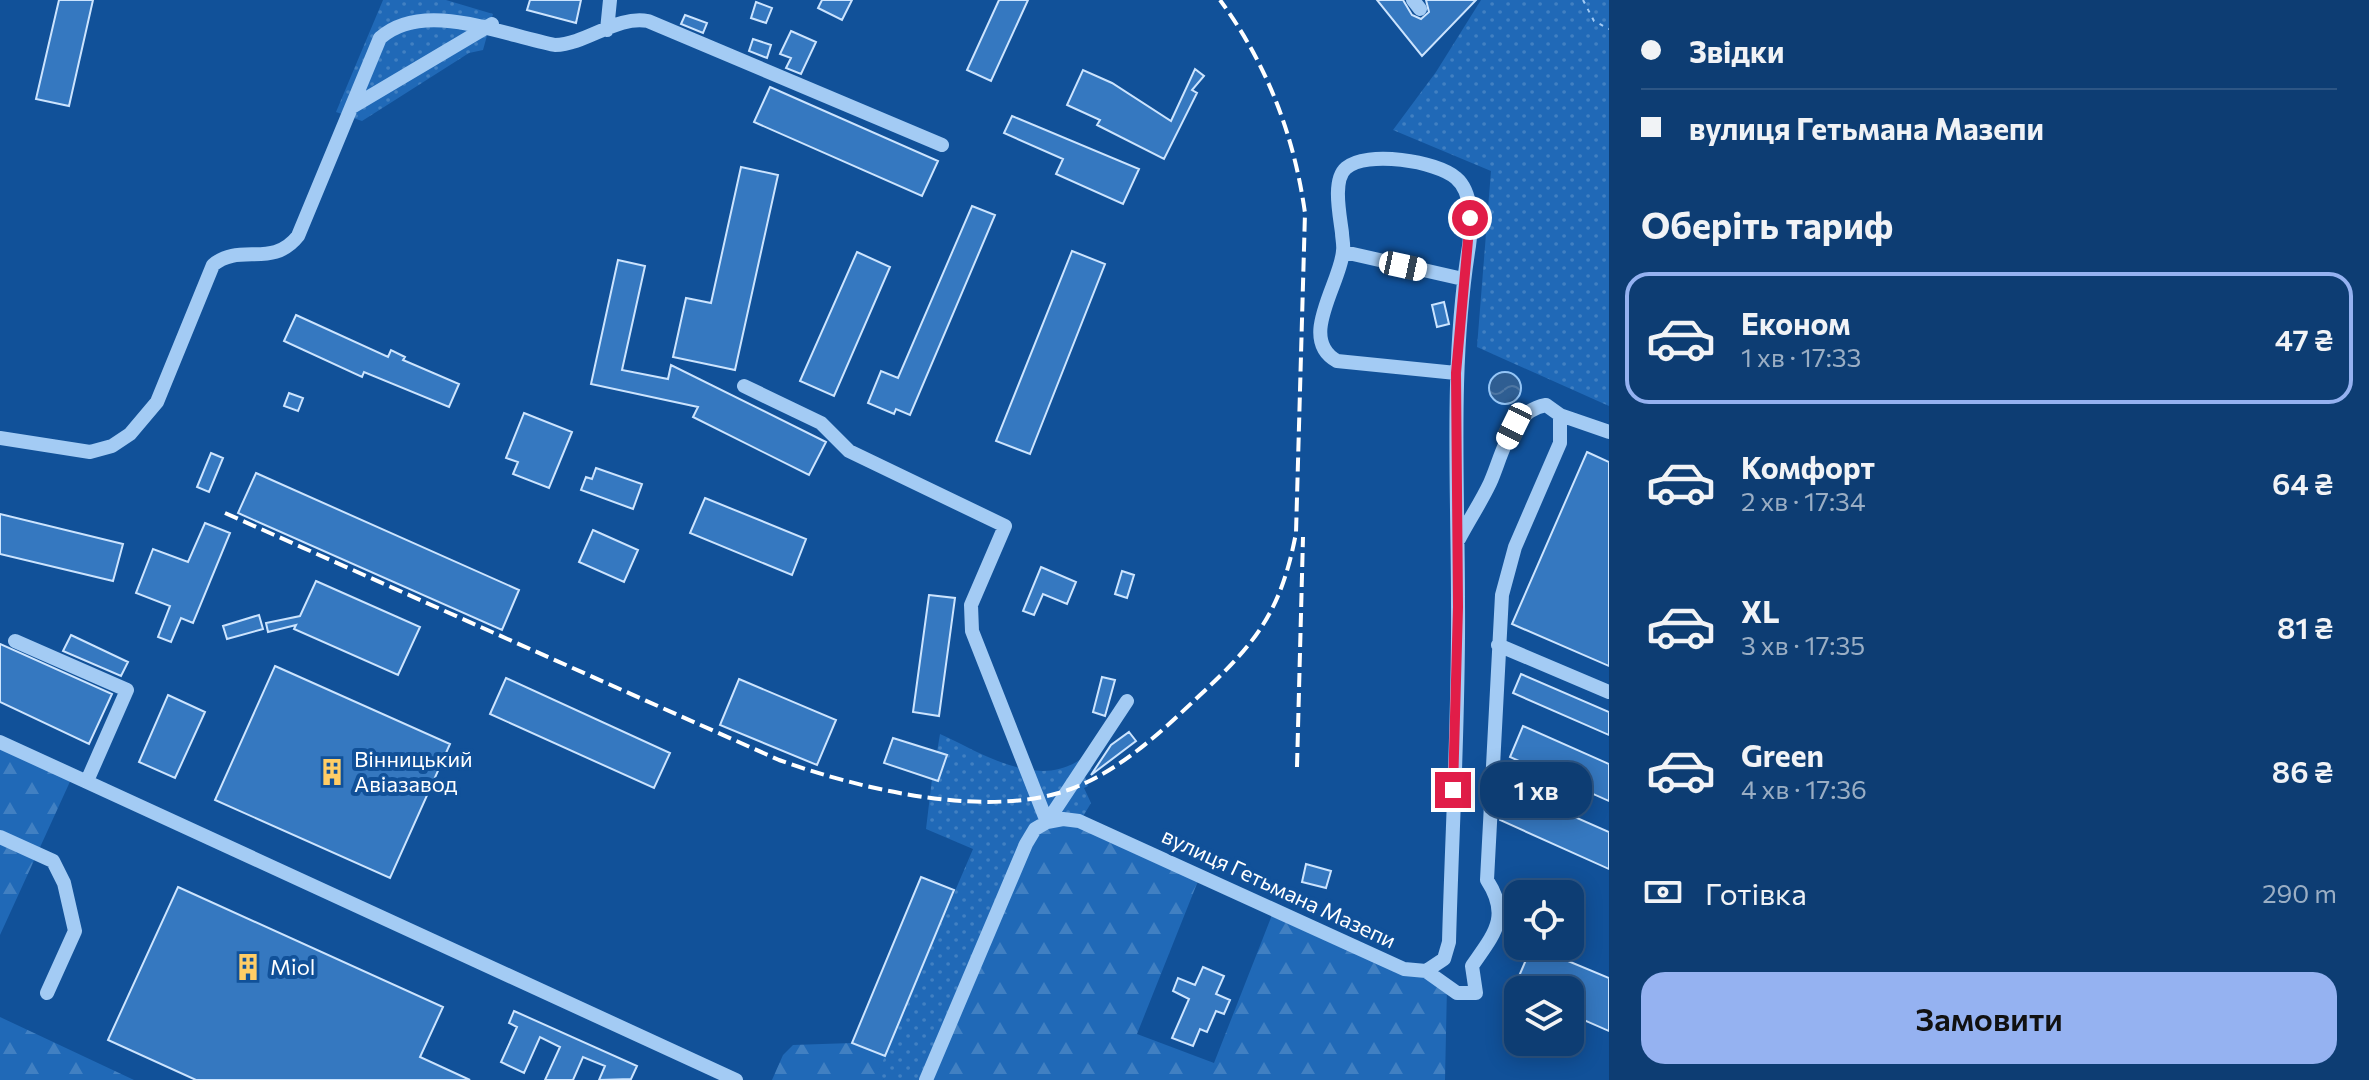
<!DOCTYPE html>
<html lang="uk">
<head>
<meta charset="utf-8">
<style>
  :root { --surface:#0d3d73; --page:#1b487b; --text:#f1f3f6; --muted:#9aaec4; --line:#2d5685; --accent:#95b2f1 }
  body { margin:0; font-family:Commissioner,sans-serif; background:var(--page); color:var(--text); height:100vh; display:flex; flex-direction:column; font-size:30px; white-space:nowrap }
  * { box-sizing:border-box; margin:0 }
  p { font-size:26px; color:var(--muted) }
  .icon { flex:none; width:44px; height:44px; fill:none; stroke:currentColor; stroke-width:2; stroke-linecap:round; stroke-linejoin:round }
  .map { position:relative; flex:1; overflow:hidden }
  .details { display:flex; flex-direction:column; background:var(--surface); width:760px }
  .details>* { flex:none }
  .top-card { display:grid; align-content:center; height:176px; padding:0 32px; background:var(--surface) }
  .tools { position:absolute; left:1504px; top:880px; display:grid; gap:16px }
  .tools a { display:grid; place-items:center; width:80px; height:80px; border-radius:16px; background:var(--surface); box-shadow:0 4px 20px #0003,0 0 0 2px var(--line); font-size:40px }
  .end { position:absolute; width:36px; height:36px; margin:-18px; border:10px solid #e11d48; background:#fff; box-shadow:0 0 0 4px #fff }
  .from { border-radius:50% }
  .bubble { position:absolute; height:56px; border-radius:24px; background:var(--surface); box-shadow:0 4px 20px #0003,0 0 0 2px var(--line); font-size:26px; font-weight:600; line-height:56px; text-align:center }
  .car { position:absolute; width:24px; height:48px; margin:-24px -12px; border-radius:10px; box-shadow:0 0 6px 2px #0007; background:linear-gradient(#fff 24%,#345 0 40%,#fff 0 76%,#345 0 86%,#fff 0) }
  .top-card b { display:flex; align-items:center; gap:28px; height:76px; font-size:30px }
  .top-card b+b { border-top:2px solid var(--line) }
  .top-card i { width:20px; height:20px; background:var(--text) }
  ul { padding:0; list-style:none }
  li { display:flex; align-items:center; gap:24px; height:132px; margin:0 16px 12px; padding:0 16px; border:4px solid transparent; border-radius:24px }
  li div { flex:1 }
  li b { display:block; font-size:30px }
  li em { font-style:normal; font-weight:600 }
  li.on { border-color:var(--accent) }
  li>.icon { width:72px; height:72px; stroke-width:1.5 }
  h2 { padding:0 32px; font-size:36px; line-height:96px }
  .pay { display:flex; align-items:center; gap:20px; height:88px; padding:0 32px; font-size:30px }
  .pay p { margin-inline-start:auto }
  .primary-button { display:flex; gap:16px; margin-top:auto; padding:16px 32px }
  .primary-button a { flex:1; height:92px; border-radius:24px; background:var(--accent); color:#111; font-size:32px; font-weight:600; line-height:92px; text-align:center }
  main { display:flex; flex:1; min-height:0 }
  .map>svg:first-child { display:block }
  .grass { fill:url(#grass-dots) }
  .forest { fill:url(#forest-firs) }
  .water { fill:url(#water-waves); stroke:#95c6f7; stroke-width:2 }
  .building { fill:#3578c0; stroke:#cce4fe; stroke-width:2 }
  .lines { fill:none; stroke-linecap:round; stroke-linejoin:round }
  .path { stroke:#a3cbf4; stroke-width:2; stroke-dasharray:4 6; stroke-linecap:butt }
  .minor { stroke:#a3cbf4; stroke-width:14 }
  .rail { stroke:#fff; stroke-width:4; stroke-dasharray:14 6; stroke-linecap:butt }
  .route { stroke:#e11d48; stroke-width:10 }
  .labels { text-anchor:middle; stroke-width:8; stroke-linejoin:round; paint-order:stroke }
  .poi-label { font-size:22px; fill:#fff; stroke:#115199; text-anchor:start }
  .street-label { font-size:22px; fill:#fff; stroke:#115199 }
</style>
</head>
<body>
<main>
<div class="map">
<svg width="1609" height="1080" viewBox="0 0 1609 1080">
  <defs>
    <pattern id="grass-dots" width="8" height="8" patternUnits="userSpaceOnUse" patternTransform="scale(2)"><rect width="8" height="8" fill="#2069b7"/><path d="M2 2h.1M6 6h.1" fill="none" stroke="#4180c2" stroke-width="1.8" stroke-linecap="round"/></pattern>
    <pattern id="forest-firs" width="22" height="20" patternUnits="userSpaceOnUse" patternTransform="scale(2)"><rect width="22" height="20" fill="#2069b7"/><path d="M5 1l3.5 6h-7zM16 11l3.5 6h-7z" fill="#4180c2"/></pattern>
    <pattern id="water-waves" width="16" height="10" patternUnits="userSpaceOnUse" patternTransform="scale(2)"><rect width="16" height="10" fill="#2f5e92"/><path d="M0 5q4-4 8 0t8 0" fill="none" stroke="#4e76a2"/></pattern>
  </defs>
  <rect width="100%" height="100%" fill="#115199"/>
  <path class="grass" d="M383 0H446L493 14 483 50 469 53 362 121 336 112Z
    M1481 0H1609V406L1477 347 1491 171 1393 130 1436 72Z
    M940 734C982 753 1037 790 1081 759L1092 769 1085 776 1088 786 1084 788 1091 803 926 1080H884L876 1076 973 849 926 829 932 779 939 780 947 756 937 752Z"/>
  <path class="forest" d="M0 742 73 775 0 935Z
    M1063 819 1200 876 1137 1034 1214 1063 1274 910 1447 986 1445 1080H926L1030 836Z
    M0 1017 134 1080H0Z
    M852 1043 885 1056 877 1075 884 1080H772L783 1055 793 1045Z"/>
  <path class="water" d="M1489 388a16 16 0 1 1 32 0a16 16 0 1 1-32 0Z"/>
  <path class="building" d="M59 0H93L69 106 36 99Z
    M530 0H581L576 23 527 10Z
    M822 0H852L842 20 818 8Z
    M999 0H1028L991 81 967 70Z
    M1377 0H1403L1412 15 1421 19 1429 12 1426 0H1476L1422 56Z
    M756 2 772 8 766 23 751 18Z
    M685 15 707 23 703 33 681 24Z
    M791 31 816 42 801 74 786 68 791 58 780 54Z
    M753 39 771 45 767 58 749 51Z
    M1195 69 1204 76 1192 90 1197 93 1164 159 1097 125 1100 120 1067 105 1083 70 1112 83 1171 121Z
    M770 87 938 161 922 196 754 122Z
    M1012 116 1139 169 1123 204 1056 174 1063 159 1004 133Z
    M741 167 778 175 735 370 673 357 686 298 711 303Z
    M972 206 995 215 910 415 896 409 894 414 868 403 881 371 898 378Z
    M1072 251 1105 264 1030 454 996 441Z
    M857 252 890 267 834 396 800 381Z
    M618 260 645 266 622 370 668 379 671 365 826 442 809 475 693 417 698 407 591 384Z
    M1444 302 1449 324 1437 327 1432 305Z
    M296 315 388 357 391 350 405 357 403 360 459 384 449 407 364 372 362 377 284 341Z
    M289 393 303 398 298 411 284 406Z
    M524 413 572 432 549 488 513 474 518 462 506 458Z
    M1587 452 1609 462V666L1512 624Z
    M211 453 223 458 209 492 197 487Z
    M596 468 642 484 633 509 581 490 586 477 592 479Z
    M256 473 519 590 502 630 238 513Z
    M705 498 806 539 792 575 690 533Z
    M0 514 123 544 113 581 0 554Z
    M205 523 230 533 193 623 181 618 171 642 158 637 170 606 136 593 153 549 188 562Z
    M593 530 638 550 624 582 579 562Z
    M1041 567 1076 582 1067 604 1043 594 1034 615 1023 611Z
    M1122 571 1134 575 1127 598 1115 594Z
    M316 581 420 627 398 675 294 629 296 625 268 632 266 623 300 616Z
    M929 595 955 598 939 716 913 712Z
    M259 615 263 629 227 639 223 626Z
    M71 635 128 662 121 676 63 651Z
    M0 644 112 694 89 744 0 702Z
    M275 666 450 744 390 878 215 800Z
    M1521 674 1609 712V735L1513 693Z
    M1102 677 1115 680 1105 716 1093 712Z
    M506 678 670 753 654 788 490 714Z
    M739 679 836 720 817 765 720 725Z
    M168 695 205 712 175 778 139 762Z
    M1523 726 1609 764V801L1510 757Z
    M1129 732 1136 741 1091 775 1111 745Z
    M893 738 947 755 938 781 884 763Z
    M1509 788 1609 832V869L1500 820 1501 807Z
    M1306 864 1331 871 1326 888 1302 882Z
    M921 877 954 890 885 1056 852 1043Z
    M178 887 443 1007 420 1057 470 1080H196L108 1040Z
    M1532 946 1609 978V1031L1570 1014V990H1513Z
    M1203 967 1224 976 1216 994 1230 1000 1224 1014 1216 1011 1207 1032 1200 1029 1193 1046 1172 1038 1189 999 1173 991 1178 978 1195 985Z
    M514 1011 637 1066 631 1079 599 1080 605 1066 583 1057 573 1080H545L560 1047 540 1037 524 1073 501 1062 517 1027 509 1023Z"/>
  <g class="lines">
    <path class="path" d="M1583 0 1594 21 1609 29"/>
    <path class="minor" d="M1413 0 1420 9
      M607 30 610 0
      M352 107 492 24
      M1344 252 1463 279
      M744 386 821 423 849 451 1005 526 971 605 972 631 1047 822
      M1560 415 1609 432
      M0 438 90 452 112 446 130 434 157 402 213 265C240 242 272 269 298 236L380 38C423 0 497 33 555 45 587 44 617 15 648 21L942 145
      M15 641 127 690 87 781
      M1498 645 1609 692
      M0 742 736 1080
      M1047 822 1063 819 1079 821 1404 969 1426 971 1444 959 1449 942C1452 829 1459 716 1458 603 1458 484 1450 364 1469 246 1472 226 1473 192 1456 178 1437 161 1366 150 1346 168 1332 180 1340 216 1342 233 1342 238 1344 245 1343 251 1341 283 1297 339 1337 361L1456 373
      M0 837 53 861 64 883 75 931 47 993
      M1426 971 1457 993H1476L1472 966C1494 934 1511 917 1487 880L1502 595 1515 547 1560 443V415L1546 405C1509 412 1503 454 1490 483 1481 502 1469 520 1459 539
      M926 1080 1026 844 1035 829 1047 822 1127 701"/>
    <path class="rail" d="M225 513 779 760C860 789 987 820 1071 789 1121 770 1161 732 1199 696 1256 643 1281 612 1296 533L1305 213C1294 135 1267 64 1220 0
      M1297 767 1303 537"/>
  </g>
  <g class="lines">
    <path class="route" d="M1453 790 1458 607 1456 373 1470 218"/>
  </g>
  <defs>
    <g id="building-bare" transform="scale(2.16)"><path d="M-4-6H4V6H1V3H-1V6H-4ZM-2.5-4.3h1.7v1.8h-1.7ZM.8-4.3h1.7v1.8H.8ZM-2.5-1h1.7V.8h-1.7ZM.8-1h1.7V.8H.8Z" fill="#ffcd66" stroke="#115199" stroke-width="2.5" paint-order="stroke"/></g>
  </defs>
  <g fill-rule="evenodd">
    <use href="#building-bare" x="332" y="772"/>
    <use href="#building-bare" x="248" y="967"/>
  </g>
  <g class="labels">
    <g class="poi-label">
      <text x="354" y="767">Вінницький<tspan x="354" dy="25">Авіазавод</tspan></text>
      <text x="270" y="975">Miol</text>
    </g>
    <g class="street-label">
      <text transform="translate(1279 888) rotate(25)" y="8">вулиця Гетьмана Мазепи</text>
    </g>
  </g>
</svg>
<div class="tools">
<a><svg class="icon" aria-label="locate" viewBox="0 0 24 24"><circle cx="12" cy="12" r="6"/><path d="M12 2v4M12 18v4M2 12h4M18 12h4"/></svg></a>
<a><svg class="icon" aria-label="layers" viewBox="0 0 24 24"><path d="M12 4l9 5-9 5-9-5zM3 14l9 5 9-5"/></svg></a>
</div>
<i class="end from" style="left:1470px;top:218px"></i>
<i class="end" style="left:1453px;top:790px"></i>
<div class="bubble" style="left:1480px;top:762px;width:112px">1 хв</div>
<i class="car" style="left:1403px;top:266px;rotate:102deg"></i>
<i class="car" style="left:1514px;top:426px;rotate:206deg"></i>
</div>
<section class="details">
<div class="top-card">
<b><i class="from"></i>Звідки</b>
<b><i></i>вулиця Гетьмана Мазепи</b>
</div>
<h2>Оберіть тариф</h2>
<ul>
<li class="on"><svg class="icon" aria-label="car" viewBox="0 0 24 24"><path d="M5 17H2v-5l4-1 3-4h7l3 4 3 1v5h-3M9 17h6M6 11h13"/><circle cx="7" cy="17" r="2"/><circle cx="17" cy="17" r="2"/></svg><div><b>Економ</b><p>1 хв · 17:33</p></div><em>47 ₴</em></li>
<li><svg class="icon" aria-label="car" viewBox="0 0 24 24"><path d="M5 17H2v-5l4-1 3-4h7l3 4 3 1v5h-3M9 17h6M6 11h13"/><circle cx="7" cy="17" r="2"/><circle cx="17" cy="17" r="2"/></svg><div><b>Комфорт</b><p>2 хв · 17:34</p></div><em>64 ₴</em></li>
<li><svg class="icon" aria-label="car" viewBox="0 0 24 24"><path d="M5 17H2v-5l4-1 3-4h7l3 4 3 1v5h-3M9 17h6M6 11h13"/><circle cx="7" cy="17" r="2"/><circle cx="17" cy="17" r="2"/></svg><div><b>XL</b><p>3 хв · 17:35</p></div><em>81 ₴</em></li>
<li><svg class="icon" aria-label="car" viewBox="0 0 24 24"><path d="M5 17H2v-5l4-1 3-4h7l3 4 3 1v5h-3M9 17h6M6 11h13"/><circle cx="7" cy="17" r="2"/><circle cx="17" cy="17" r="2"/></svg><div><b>Green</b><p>4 хв · 17:36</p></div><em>86 ₴</em></li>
</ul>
<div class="pay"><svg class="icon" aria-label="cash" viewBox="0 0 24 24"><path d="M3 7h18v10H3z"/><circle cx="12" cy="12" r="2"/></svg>Готівка<p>290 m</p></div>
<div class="primary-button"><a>Замовити</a></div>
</section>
</main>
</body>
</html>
